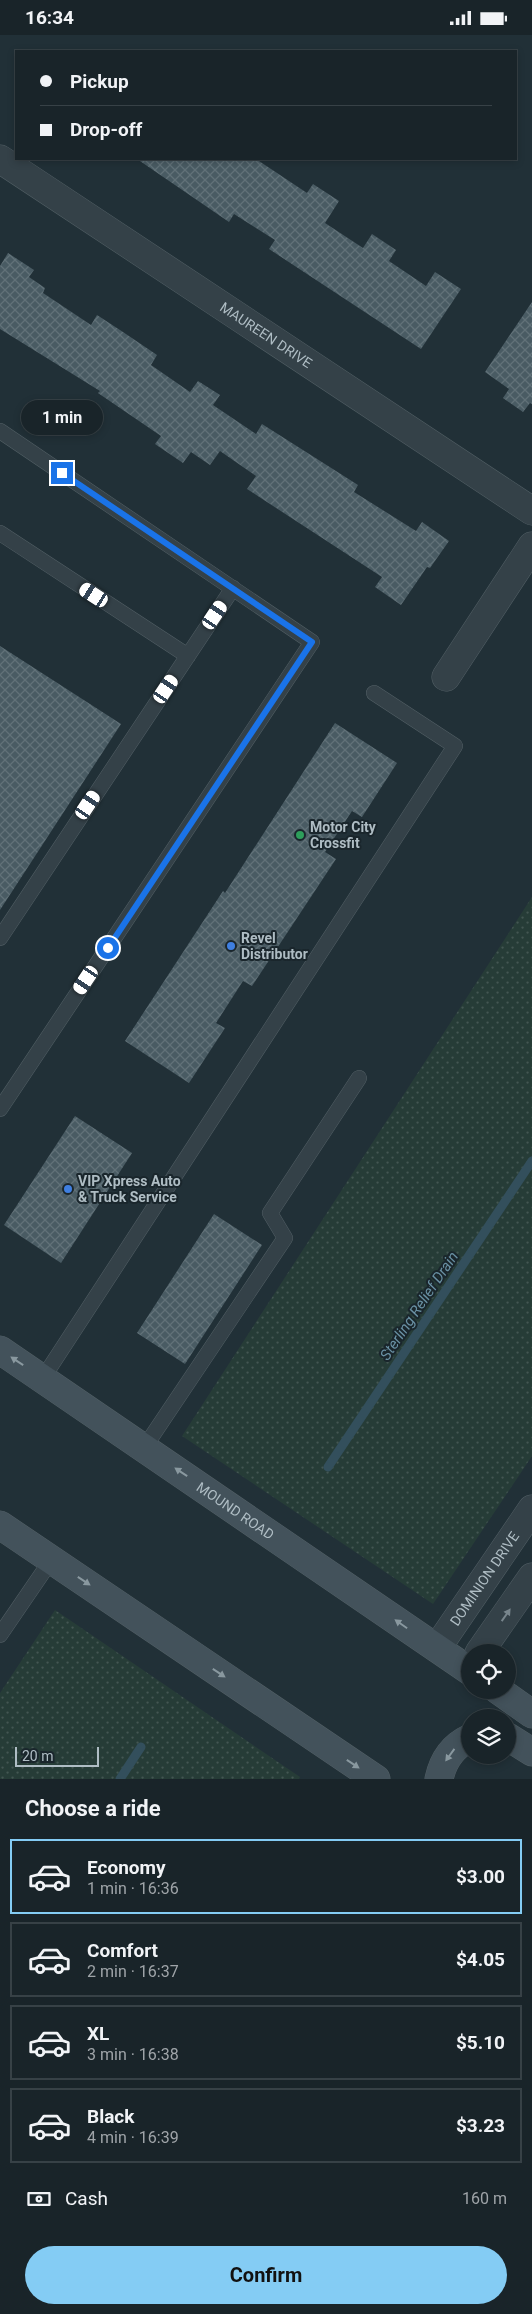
<!DOCTYPE html>
<html lang="en">
<head>
<meta charset="utf-8">
<style>
  :root { --surface:#192429; --page:#222c31; --text:#f1f3f6; --muted:#9fa4a8; --line:#374146; --accent:#84ccf4 }
  body { margin:0; font-family:Roboto,sans-serif; background:var(--page); color:var(--text); height:100vh; display:flex; flex-direction:column; font-size:19px; white-space:nowrap }
  * { box-sizing:border-box; margin:0 }
  p { font-size:16px; color:var(--muted) }
  .icon { flex:none; width:28px; height:28px; fill:none; stroke:currentColor; stroke-width:2; stroke-linecap:round; stroke-linejoin:round }
  .map { position:relative; height:1744px; overflow:hidden }
  .side { display:flex; flex-direction:column; background:var(--surface); flex:1 }
  .side>* { flex:none }
  .guide { position:absolute; left:15px; top:15px; width:502px; height:110px; border-radius:0px; box-shadow:0 2px 8px #0003,0 0 0 1px var(--line); display:grid; align-content:center; height:110px; padding:0 25px; background:var(--surface) }
  .buttons { position:absolute; left:461px; top:1609px; display:grid; gap:10px }
  .buttons a { display:grid; place-items:center; width:55px; height:55px; border-radius:50%; background:var(--surface); box-shadow:0 2px 8px #0003,0 0 0 1px var(--line); font-size:25px }
  .scale { position:absolute; left:15px; bottom:12px; width:84px; box-sizing:border-box; padding-left:5px; border:2px solid #afbdc4; border-top:0; font-size:14px; line-height:18px; white-space:nowrap; color:#afbdc4; -webkit-text-stroke:4px #1a262c; paint-order:stroke }
  .end { position:absolute; width:22px; height:22px; margin:-11px; border:6px solid #1a73e8; background:#fff; box-shadow:0 0 0 2px #fff }
  .from { border-radius:50% }
  .bubble { position:absolute; height:35px; border-radius:18px; background:var(--surface); box-shadow:0 2px 8px #0003,0 0 0 1px var(--line); font-size:16px; font-weight:700; line-height:35px; text-align:center }
  .car { position:absolute; width:15px; height:30px; margin:-15px -8px; border-radius:6px; box-shadow:0 0 4px 1px #0007; background:linear-gradient(#fff 24%,#345 0 40%,#fff 0 76%,#345 0 86%,#fff 0) }
  .guide b { display:flex; align-items:center; gap:18px; height:48px; font-size:19px }
  .guide b+b { border-top:1px solid var(--line) }
  .guide i { width:12px; height:12px; background:var(--text) }
  ul { padding:0; list-style:none }
  li { display:flex; align-items:center; gap:15px; height:75px; margin:0 10px 8px; padding:0 15px; border:2px solid var(--line); border-radius:0px }
  li div { flex:1 }
  li b { display:block; font-size:19px }
  li em { font-style:normal; font-weight:700 }
  li.current { border-color:var(--accent) }
  li>.icon { width:45px; height:45px; stroke-width:1.5 }
  h2 { padding:0 25px; font-size:22px; line-height:60px }
  .pay { display:flex; align-items:center; gap:12px; height:55px; padding:0 25px; font-size:19px }
  .pay p { margin-inline-start:auto }
  .cta { display:flex; gap:10px; margin-top:auto; padding:10px 25px }
  .cta a { flex:1; height:58px; border-radius:30px; background:var(--accent); color:#111; font-size:20px; font-weight:700; line-height:58px; text-align:center }
  .status { display:flex; justify-content:space-between; align-items:center; height:35px; padding:0 25px; background:var(--surface); direction:ltr }
  .status svg { height:14px; fill:currentColor }
  .map>svg:first-child { display:block }
  .grass { fill:url(#grass-dots) }
  .lines { fill:none; stroke-linecap:round; stroke-linejoin:round }
  .stream { stroke:#334f5c; stroke-width:9 }
  .building { fill:url(#building-cross-hatch) }
  .service-casing { stroke:#525f65; stroke-width:16 }
  .minor-casing { stroke:#525f65; stroke-width:29 }
  .secondary-casing { stroke:#525f65; stroke-width:29 }
  .service { stroke:#344148; stroke-width:15 }
  .minor { stroke:#344148; stroke-width:28 }
  .secondary { stroke:#43525b; stroke-width:28 }
  .oneway { fill:#89989f }
  .oneway2 { fill:#78858c }
  .route { stroke:#1a73e8; stroke-width:6 }
  .leisure-dot { fill:#2e9e5b; stroke:#1a262c; stroke-width:2 }
  .shop-dot { fill:#3f7fe0; stroke:#1a262c; stroke-width:2 }
  .labels { text-anchor:middle; stroke-width:4; stroke-linejoin:round; paint-order:stroke }
  .street-label { font-size:14px; fill:#afbdc4; stroke:#1a262c }
  .poi-label { font-size:14px; font-weight:bold; fill:#afbdc4; stroke:#1a262c; text-anchor:start }
  .water-label { font-size:15px; font-style:italic; fill:#6990a3; stroke:#1a262c }
</style>
</head>
<body>
<div class="status"><b>16:34</b><svg viewBox="0 0 49 12"><path d="M0 12V9h3v3zM5 12V6h3v6zM10 12V3h3v9zM15 12V0h3v12zM26 1h20v11H26zM47 4h2v5h-2z"/></svg></div>
<div class="map">
<svg width="532" height="1744" viewBox="0 0 532 1744">
  <defs>
    <pattern id="grass-dots" width="8" height="8" patternUnits="userSpaceOnUse" patternTransform="scale(1.25)"><rect width="8" height="8" fill="#263c37"/><path d="M2 2h.1M6 6h.1" fill="none" stroke="#435652" stroke-width="1.8" stroke-linecap="round"/></pattern>
    <pattern id="building-cross-hatch" width="8" height="8" patternUnits="userSpaceOnUse" patternTransform="scale(1.25)"><rect width="8" height="8" fill="#495b63"/><path d="M0 0l8 8M0 8l8-8" fill="none" stroke="#617178"/></pattern>
  </defs>
  <rect width="100%" height="100%" fill="#213037"/>
  <path class="grass" d="M532 862V1421L433 1569 182 1401Z
    M55 1575 300 1742 299 1744H0V1658Z"/>
  <g class="lines">
    <path class="stream" d="M328 1432 532 1126
      M120 1744 141 1712"/>
  </g>
  <path class="building" d="M137 124H256L307 158 313 149 339 166 325 188 363 213 372 199 396 215 389 226 426 251 435 237 461 254 421 314 269 214 275 205 234 179 229 187Z
    M8 218 34 235 29 242 45 253 43 258 91 290 97 280 123 297 157 320 151 330 190 357 198 346 220 360 213 370 256 399 262 389 358 450 354 457 416 496 422 487 449 506 430 533 427 532 401 570 375 552 382 542 247 454 256 441 220 416 210 430 191 417 183 428 155 409 161 401 98 358 100 356 0 294V231Z
    M532 267V369L530 368 523 377 503 363 509 354 485 337Z
    M0 611 121 689 0 875Z
    M335 688 397 728 362 782 352 776 325 817 336 824 252 951 243 946 216 988 225 993 189 1048 125 1006 223 856 225 858Z
    M75 1081 132 1118 61 1228 4 1190Z
    M214 1179 262 1210 185 1329 137 1298Z"/>
  <g class="lines">
    <g class="service-casing">
      <path id="service" d="M0 396 312 607 0 1074
        M0 498 188 621
        M0 903 233 553
        M43 1343 455 711 374 658
        M144 1413 285 1203 270 1178 359 1043
        M0 1600 52 1524"/>
    </g>
    <g class="minor-casing">
      <g id="minor">
        <path id="s1" d="M0 124 532 476"/>
        <path d="M446 642 532 511"/>
        <path id="s2" d="M437 1613 532 1474"/>
        <path d="M479 1618 532 1542"/>
      </g>
    </g>
    <g class="secondary-casing">
      <g id="secondary">
        <path id="s3" d="M0 1315 470 1636"/>
        <path d="M0 1490 376 1744"/>
        <path d="M498 1655 532 1679"/>
        <path d="M508 1702 532 1717"/>
        <path d="M439 1744C443 1725 453 1711 470 1703"/>
      </g>
    </g>
    <use href="#service" class="service"/>
    <use href="#minor" class="minor"/>
    <use href="#secondary" class="secondary"/>
  </g>
  <defs><path id="oneway-solid" d="M-6-.8H1V-3.2L6.5 0L1 3.2V.8H-6Z" transform="scale(1.25)"/></defs>
  <g class="oneway">
    <use href="#oneway-solid" transform="translate(17 1326) rotate(-146)"/>
    <use href="#oneway-solid" transform="translate(181 1437) rotate(-146)"/>
    <use href="#oneway-solid" transform="translate(84 1546) rotate(34)"/>
    <use href="#oneway-solid" transform="translate(401 1589) rotate(-145)"/>
    <use href="#oneway-solid" transform="translate(219 1638) rotate(34)"/>
    <use href="#oneway-solid" transform="translate(450 1720) rotate(126)"/>
    <use href="#oneway-solid" transform="translate(353 1729) rotate(34)"/>
  </g>
  <use class="oneway2" href="#oneway-solid" transform="translate(506 1580) rotate(-55)"/>
  <g class="lines">
    <path class="route" d="M62 438 312 607 108 913"/>
  </g>
  <circle class="leisure-dot" cx="300" cy="800" r="5"/>
  <g class="shop-dot">
    <circle cx="231" cy="911" r="5"/>
    <circle cx="68" cy="1154" r="5"/>
  </g>
  <g class="labels">
    <g class="street-label">
      <text dy="5" stroke="none"><textPath href="#s1" startOffset="319">MAUREEN DRIVE</textPath></text>
      <text dy="5" stroke="none"><textPath href="#s3" startOffset="285">MOUND ROAD</textPath></text>
      <text dy="5" stroke="none"><textPath href="#s2" startOffset="84">DOMINION DRIVE</textPath></text>
    </g>
    <g class="poi-label">
      <text x="310" y="797">Motor City<tspan x="310" dy="16">Crossfit</tspan></text>
      <text x="241" y="908">Revel<tspan x="241" dy="16">Distributor</tspan></text>
      <text x="78" y="1151">VIP Xpress Auto<tspan x="78" dy="16">&amp; Truck Service</tspan></text>
    </g>
    <g class="water-label">
      <text transform="translate(419 1271) rotate(-56)" y="5">Sterling Relief Drain</text>
    </g>
  </g>
</svg>
<div class="buttons">
<a><svg class="icon" aria-label="locate" viewBox="0 0 24 24"><circle cx="12" cy="12" r="6"/><path d="M12 2v4M12 18v4M2 12h4M18 12h4"/></svg></a>
<a><svg class="icon" aria-label="layers" viewBox="0 0 24 24"><path d="M12 4l9 5-9 5-9-5zM3 14l9 5 9-5"/></svg></a>
</div>
<div class="scale">20 m</div>
<i class="end from" style="left:108px;top:913px"></i>
<i class="end" style="left:62px;top:438px"></i>
<div class="bubble" style="left:21px;top:365px;width:82px">1 min</div>
<i class="car" style="left:94px;top:560px;rotate:303deg"></i>
<i class="car" style="left:215px;top:580px;rotate:34deg"></i>
<i class="car" style="left:166px;top:654px;rotate:34deg"></i>
<i class="car" style="left:88px;top:770px;rotate:34deg"></i>
<i class="car" style="left:86px;top:945px;rotate:214deg"></i>
<div class="guide">
<b><i class="from"></i>Pickup</b>
<b><i></i>Drop-off</b>
</div>
</div>
<section class="side">
<h2>Choose a ride</h2>
<ul>
<li class="current"><svg class="icon" aria-label="car" viewBox="0 0 24 24"><path d="M5 17H2v-5l4-1 3-4h7l3 4 3 1v5h-3M9 17h6M6 11h13"/><circle cx="7" cy="17" r="2"/><circle cx="17" cy="17" r="2"/></svg><div><b>Economy</b><p>1 min · 16:36</p></div><em>$3.00</em></li>
<li><svg class="icon" aria-label="car" viewBox="0 0 24 24"><path d="M5 17H2v-5l4-1 3-4h7l3 4 3 1v5h-3M9 17h6M6 11h13"/><circle cx="7" cy="17" r="2"/><circle cx="17" cy="17" r="2"/></svg><div><b>Comfort</b><p>2 min · 16:37</p></div><em>$4.05</em></li>
<li><svg class="icon" aria-label="car" viewBox="0 0 24 24"><path d="M5 17H2v-5l4-1 3-4h7l3 4 3 1v5h-3M9 17h6M6 11h13"/><circle cx="7" cy="17" r="2"/><circle cx="17" cy="17" r="2"/></svg><div><b>XL</b><p>3 min · 16:38</p></div><em>$5.10</em></li>
<li><svg class="icon" aria-label="car" viewBox="0 0 24 24"><path d="M5 17H2v-5l4-1 3-4h7l3 4 3 1v5h-3M9 17h6M6 11h13"/><circle cx="7" cy="17" r="2"/><circle cx="17" cy="17" r="2"/></svg><div><b>Black</b><p>4 min · 16:39</p></div><em>$3.23</em></li>
</ul>
<div class="pay"><svg class="icon" aria-label="cash" viewBox="0 0 24 24"><path d="M3 7h18v10H3z"/><circle cx="12" cy="12" r="2"/></svg>Cash<p>160 m</p></div>
<div class="cta"><a>Confirm</a></div>
</section>
</body>
</html>
